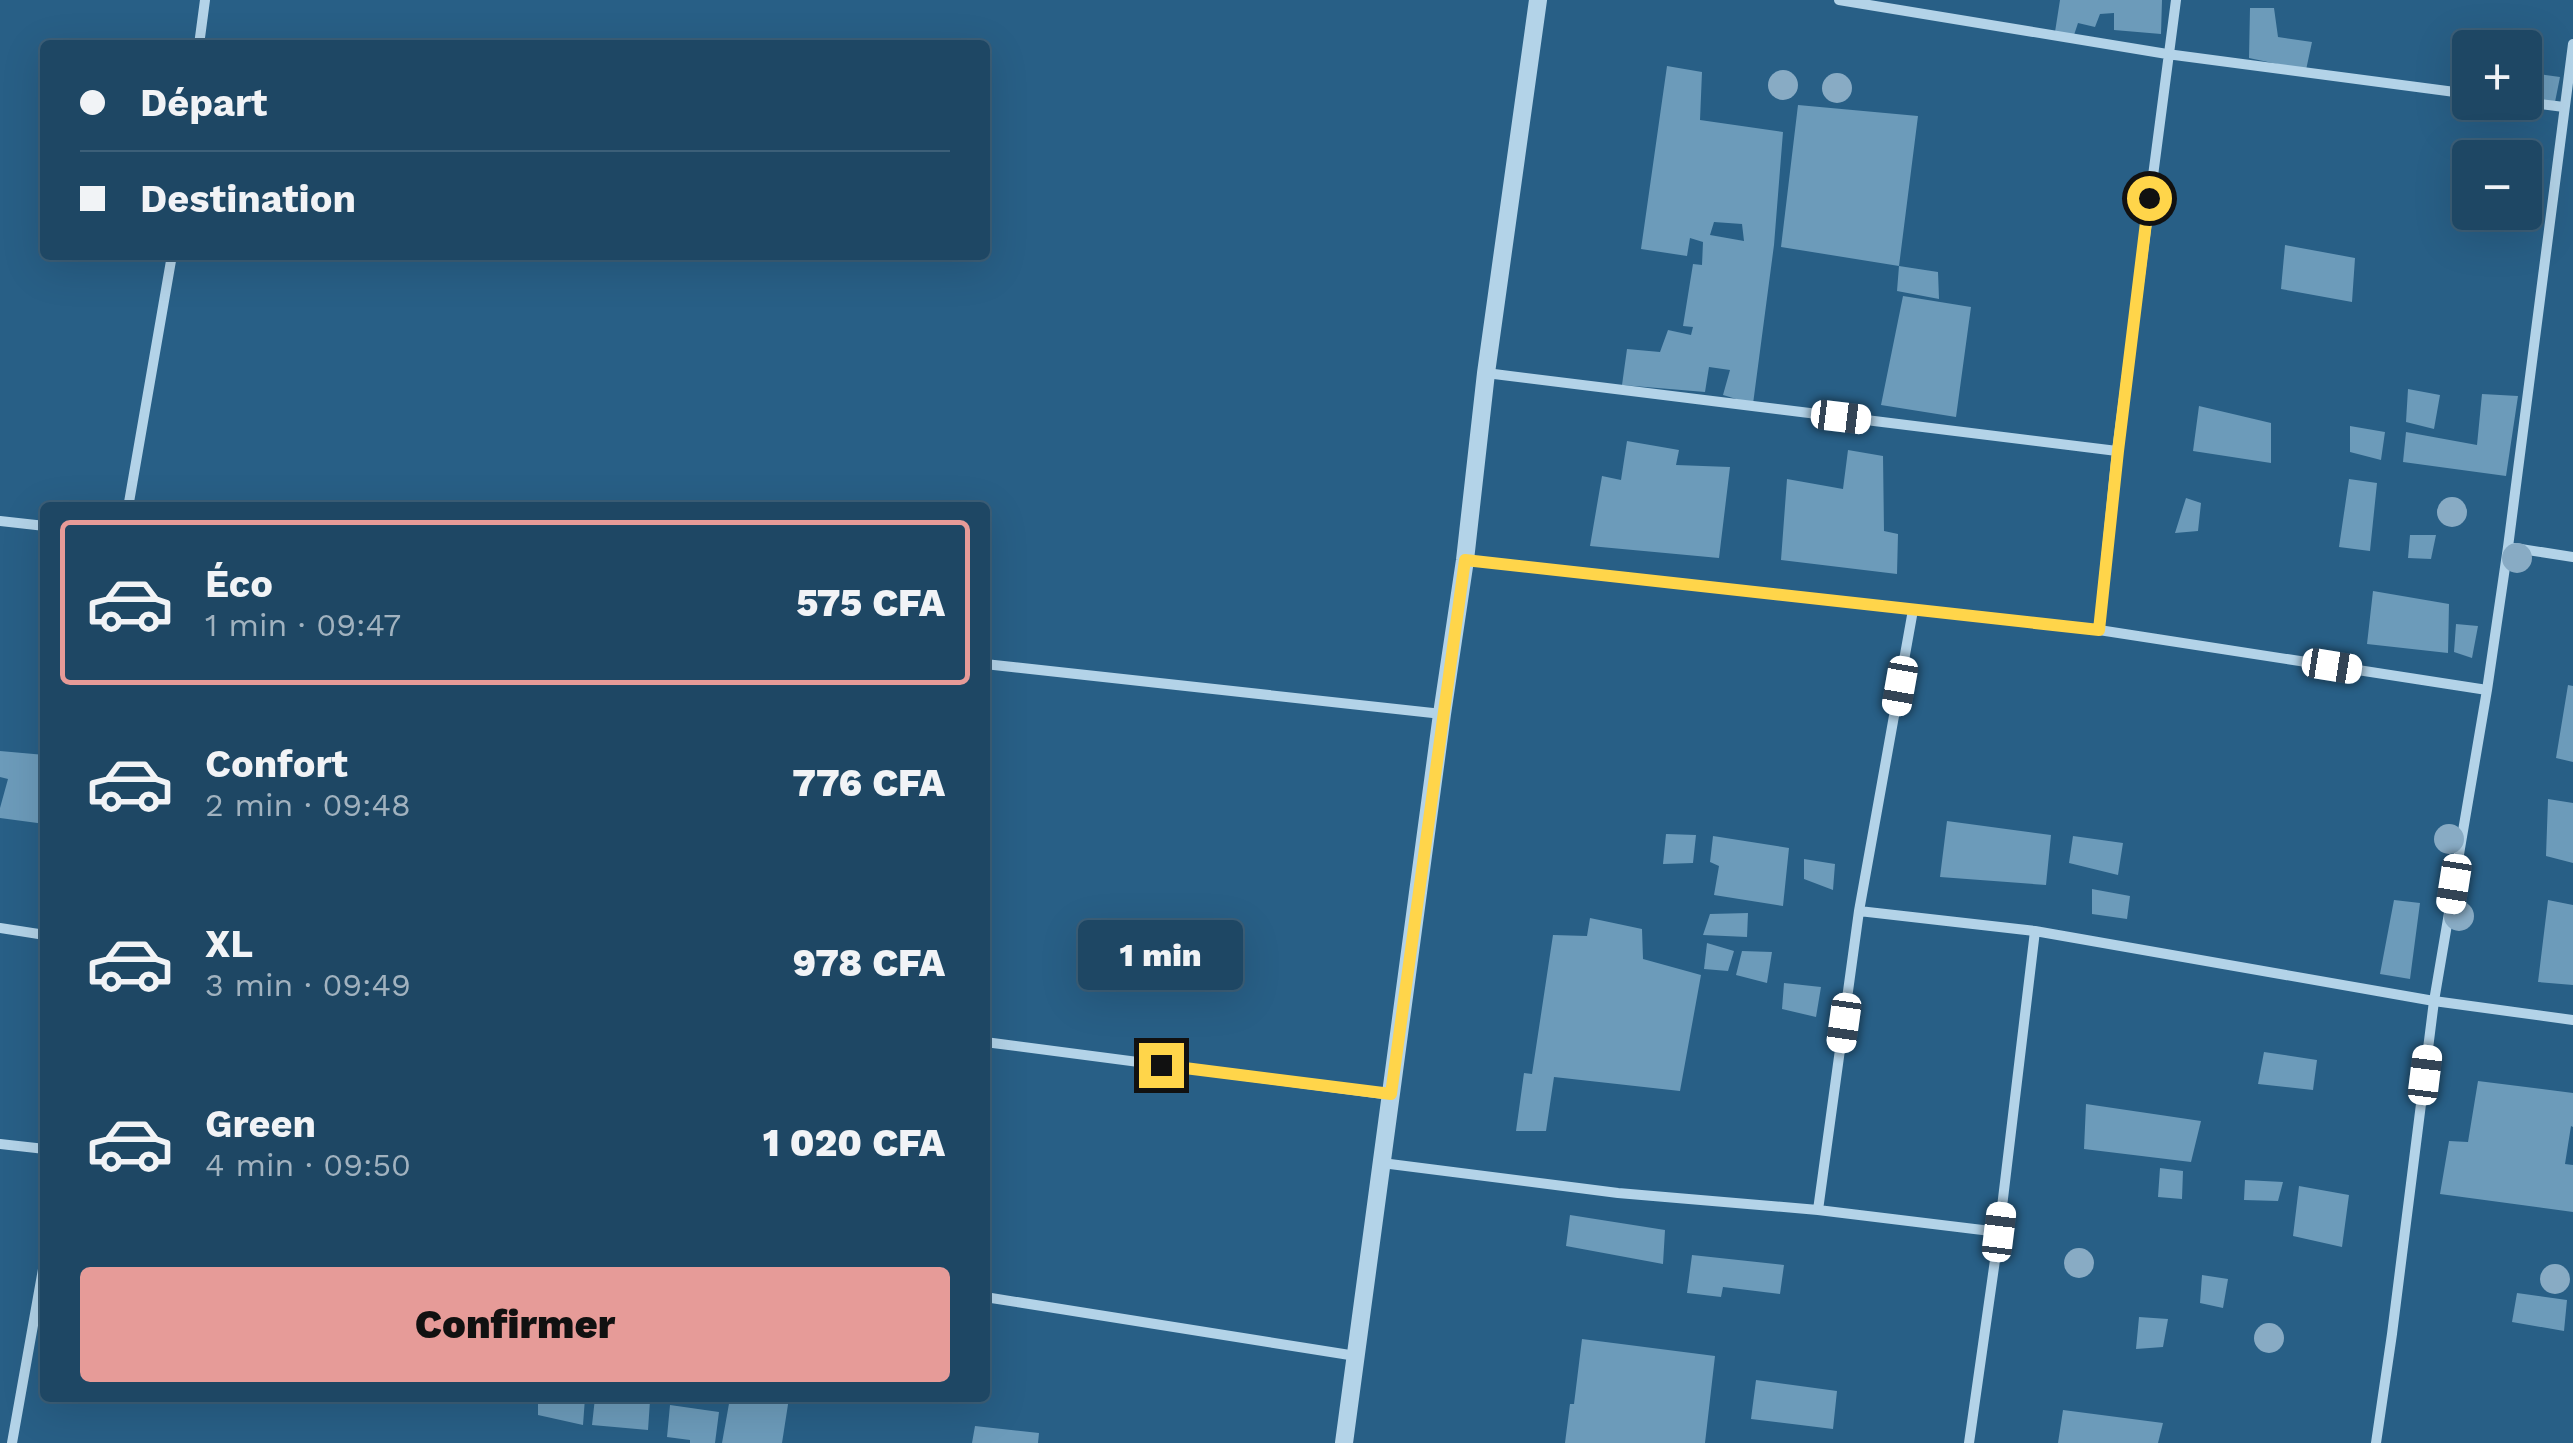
<!DOCTYPE html>
<html lang="fr">
<head>
<meta charset="utf-8">
<style>
  :root { --surface:#1e4764; --page:#264e6a; --text:#f1f3f6; --muted:#a1b2bf; --line:#3c5f78; --accent:#e69b98 }
  body { margin:0; font-family:"Work Sans",sans-serif; background:var(--page); color:var(--text); height:100vh; display:flex; flex-direction:column; font-size:38px; white-space:nowrap }
  * { box-sizing:border-box; margin:0 }
  p { font-size:32px; color:var(--muted) }
  .icon { flex:none; width:55px; height:55px; fill:none; stroke:currentColor; stroke-width:2; stroke-linecap:round; stroke-linejoin:round }
  .map { position:relative; flex:1; overflow:hidden }
  .side { position:absolute; left:40px; top:502px; width:950px; height:900px; display:flex; flex-direction:column; background:var(--surface); border-radius:10px; box-shadow:0 10px 40px #0002,0 0 0 2px var(--line) }
  .side>* { flex:none }
  .banner { position:absolute; left:40px; top:40px; width:950px; height:220px; border-radius:10px; box-shadow:0 10px 40px #0002,0 0 0 2px var(--line); display:grid; align-content:center; height:220px; padding:0 40px; background:var(--surface) }
  .tools { position:absolute; left:2452px; top:30px; display:grid; gap:20px }
  .tools a { display:grid; place-items:center; width:90px; height:90px; border-radius:10px; background:var(--surface); box-shadow:0 10px 40px #0002,0 0 0 2px var(--line); font-size:50px }
  .end { position:absolute; width:45px; height:45px; margin:-22px; border:12px solid #ffd54a; background:#111; box-shadow:0 0 0 5px #111 }
  .from { border-radius:50% }
  .bubble { position:absolute; height:70px; border-radius:10px; background:var(--surface); box-shadow:0 10px 40px #0002,0 0 0 2px var(--line); font-size:32px; font-weight:800; line-height:70px; text-align:center }
  .car { position:absolute; width:30px; height:60px; margin:-30px -15px; border-radius:12px; box-shadow:0 0 8px 2px #0007; background:linear-gradient(#fff 24%,#345 0 40%,#fff 0 76%,#345 0 86%,#fff 0) }
  .banner b { display:flex; align-items:center; gap:35px; height:95px; font-size:38px }
  .banner b+b { border-top:2px solid var(--line) }
  .banner i { width:25px; height:25px; background:var(--text) }
  ul { padding:18px 0 0; list-style:none }
  li { display:flex; align-items:center; gap:30px; height:165px; margin:0 20px 15px; padding:0 20px; border:5px solid transparent; border-radius:10px }
  li div { flex:1 }
  li b { display:block; font-size:38px }
  li em { font-style:normal; font-weight:800 }
  li.selected { border-color:var(--accent) }
  li>.icon { width:90px; height:90px; stroke-width:1.5 }
  .button { display:flex; gap:20px; margin-top:auto; padding:20px 40px }
  .button a { flex:1; height:115px; border-radius:10px; background:var(--accent); color:#111; font-size:40px; font-weight:800; line-height:115px; text-align:center }
  .map>svg:first-child { display:block }
  .building { fill:#6c9bba; fill-rule:evenodd }
  .lines { fill:none; stroke-linecap:round; stroke-linejoin:round }
  .minor { stroke:#b3d3e8; stroke-width:10 }
  .tertiary { stroke:#b3d3e8; stroke-width:18 }
  .tree { fill:#88abc4 }
  .route { stroke:#ffd54a; stroke-width:12 }
</style>
</head>
<body>
<div class="map">
<svg width="2573" height="1443" viewBox="0 0 2573 1443">
  <rect width="100%" height="100%" fill="#285f86"/>
  <path class="building" d="M2060 0H2162L2161 34 2114 30V13L2100 14 2095 27 2078 23 2074 35 2055 32Z
    M2250 8H2274L2278 37 2312 42 2306 70 2249 58Z
    M1667 66 1702 72 1700 120 1783 132 1774 245 1753 404 1723 395 1730 370 1709 367 1705 392 1622 385 1627 349 1660 352 1668 330 1691 335 1693 327 1683 326 1693 264 1702 265 1703 242 1690 238 1687 256 1641 249ZM1714 222 1742 224 1744 241 1710 235Z
    M2525 72 2560 77 2555 102 2525 97Z
    M1798 105 1918 116 1899 266 1938 272 1939 299 1897 291 1899 266 1781 247Z
    M2285 245 2355 258 2352 302 2281 289Z
    M1903 296 1971 307 1956 417 1881 405Z
    M2408 389 2440 395 2434 429 2406 422Z
    M2482 394 2518 396 2506 476 2403 462 2406 432 2477 445Z
    M2199 406 2271 423V463L2193 451Z
    M2350 426 2385 432 2381 460 2350 452Z
    M1627 441 1679 450 1676 465 1730 467 1719 558 1590 546 1602 476 1621 480Z
    M1848 450 1883 456 1884 531 1898 534 1897 574 1781 560 1787 479 1843 489Z
    M2349 479 2377 483 2370 551 2339 547Z
    M2186 498 2201 503 2198 531 2175 533Z
    M2410 535H2436L2431 559 2408 558Z
    M2373 591 2449 604 2448 653 2367 644Z
    M2456 624 2478 626 2472 658 2454 652Z
    M2568 685 2573 686V762L2556 758Z
    M0 751 45 755V824L0 818V808L8 779 0 777Z
    M2548 799 2573 803V863L2546 856Z
    M1947 821 2051 835 2046 885 1940 877Z
    M1666 834 1696 835 1693 863 1663 864Z
    M1713 836 1789 848 1783 906 1714 895 1719 866 1710 862Z
    M2073 836 2123 843 2118 875 2069 863Z
    M1804 859 1835 864 1833 890 1804 879Z
    M2092 889 2130 896 2127 919 2092 914Z
    M2394 900 2420 903 2410 979 2380 974Z
    M2548 900 2573 905V985L2538 982Z
    M1748 913 1747 937 1703 935 1710 914Z
    M1590 918 1642 929 1643 959 1701 975 1680 1091 1554 1077 1546 1131H1516L1524 1073 1532 1074 1553 935 1587 936Z
    M1707 943 1734 951 1728 971 1704 969Z
    M1742 951 1772 952 1767 983 1736 975Z
    M1784 983 1821 987 1816 1017 1782 1009Z
    M2264 1052 2317 1060 2313 1090 2258 1084Z
    M2478 1081 2573 1093V1127L2571 1126 2565 1164 2573 1165V1212L2440 1194 2449 1141 2468 1142Z
    M2086 1104 2201 1121 2191 1162 2084 1149Z
    M2160 1168 2183 1171 2182 1199 2158 1197Z
    M2245 1180 2283 1182 2278 1201 2244 1200Z
    M2299 1186 2349 1195 2342 1247 2293 1236Z
    M1570 1215 1665 1230 1663 1264 1566 1246Z
    M1692 1255 1784 1265 1780 1294 1723 1287 1721 1297 1687 1293Z
    M2202 1275 2228 1279 2223 1308 2200 1303Z
    M2517 1293 2567 1300 2564 1331 2512 1322Z
    M2139 1317 2168 1319 2163 1347 2136 1349Z
    M1582 1339 1715 1356 1705 1443H1565L1570 1404H1574Z
    M1756 1380 1837 1391 1833 1429 1751 1419Z
    M538 1398H585L583 1425 538 1415Z
    M595 1398 650 1401 648 1430 592 1425Z
    M730 1398H789L782 1443H722Z
    M670 1405 719 1412 715 1443H690V1440L667 1437Z
    M2063 1410 2163 1423 2158 1443H2058Z
    M975 1426 1039 1433 1038 1443H972Z"/>
  <g class="lines">
    <path class="minor" d="M1839 0 2167 54 2470 94
      M199 45 205 0
      M2525 102 2564 107
      M1486 373 2117 451
      M128 508 172 255
      M0 521 45 526
      M2508 547 2573 557
      M1465 560 2099 630 2487 690
      M2099 630 2117 451 2176 0
      M985 664 1442 714
      M1859 911 2035 931 2434 1001 2573 1020
      M0 928 45 935
      M985 1042 1391 1095
      M0 1144 45 1149
      M1382 1163 1618 1193 1818 1210 1999 1232
      M1818 1210 1859 911 1913 610
      M985 1297 1356 1356
      M12 1443 45 1258
      M1969 1443 1999 1232 2035 931
      M2376 1443 2392 1334 2434 1001 2487 690 2508 547 2573 44"/>
    <path class="tertiary" d="M1344 1443 1442 714 1465 560 1486 373 1538 0"/>
  </g>
  <g class="tree">
    <circle cx="1783" cy="85" r="15"/>
    <circle cx="1837" cy="88" r="15"/>
    <circle cx="2452" cy="512" r="15"/>
    <circle cx="2517" cy="558" r="15"/>
    <circle cx="2449" cy="839" r="15"/>
    <circle cx="2459" cy="916" r="15"/>
    <circle cx="2079" cy="1263" r="15"/>
    <circle cx="2555" cy="1279" r="15"/>
    <circle cx="2269" cy="1338" r="15"/>
  </g>
  <g class="lines">
    <path class="route" d="M1161 1065 1391 1094 1465 560 2099 630 2118 451 2149 198"/>
  </g>
</svg>
<div class="tools">
<a>+</a>
<a>−</a>
</div>
<i class="end from" style="left:2149px;top:198px"></i>
<i class="end" style="left:1161px;top:1065px"></i>
<div class="bubble" style="left:1078px;top:920px;width:165px">1 min</div>
<i class="car" style="left:1841px;top:417px;rotate:97deg"></i>
<i class="car" style="left:2332px;top:666px;rotate:99deg"></i>
<i class="car" style="left:1900px;top:686px;rotate:190deg"></i>
<i class="car" style="left:2454px;top:884px;rotate:189deg"></i>
<i class="car" style="left:1844px;top:1023px;rotate:188deg"></i>
<i class="car" style="left:2425px;top:1075px;rotate:7deg"></i>
<i class="car" style="left:1999px;top:1232px;rotate:7deg"></i>
<div class="banner">
<b><i class="from"></i>Départ</b>
<b><i></i>Destination</b>
</div>
<section class="side">
<ul>
<li class="selected"><svg class="icon" aria-label="car" viewBox="0 0 24 24"><path d="M5 17H2v-5l4-1 3-4h7l3 4 3 1v5h-3M9 17h6M6 11h13"/><circle cx="7" cy="17" r="2"/><circle cx="17" cy="17" r="2"/></svg><div><b>Éco</b><p>1 min · 09:47</p></div><em>575 CFA</em></li>
<li><svg class="icon" aria-label="car" viewBox="0 0 24 24"><path d="M5 17H2v-5l4-1 3-4h7l3 4 3 1v5h-3M9 17h6M6 11h13"/><circle cx="7" cy="17" r="2"/><circle cx="17" cy="17" r="2"/></svg><div><b>Confort</b><p>2 min · 09:48</p></div><em>776 CFA</em></li>
<li><svg class="icon" aria-label="car" viewBox="0 0 24 24"><path d="M5 17H2v-5l4-1 3-4h7l3 4 3 1v5h-3M9 17h6M6 11h13"/><circle cx="7" cy="17" r="2"/><circle cx="17" cy="17" r="2"/></svg><div><b>XL</b><p>3 min · 09:49</p></div><em>978 CFA</em></li>
<li><svg class="icon" aria-label="car" viewBox="0 0 24 24"><path d="M5 17H2v-5l4-1 3-4h7l3 4 3 1v5h-3M9 17h6M6 11h13"/><circle cx="7" cy="17" r="2"/><circle cx="17" cy="17" r="2"/></svg><div><b>Green</b><p>4 min · 09:50</p></div><em>1 020 CFA</em></li>
</ul>
<div class="button"><a>Confirmer</a></div>
</section>
</div>
</body>
</html>
